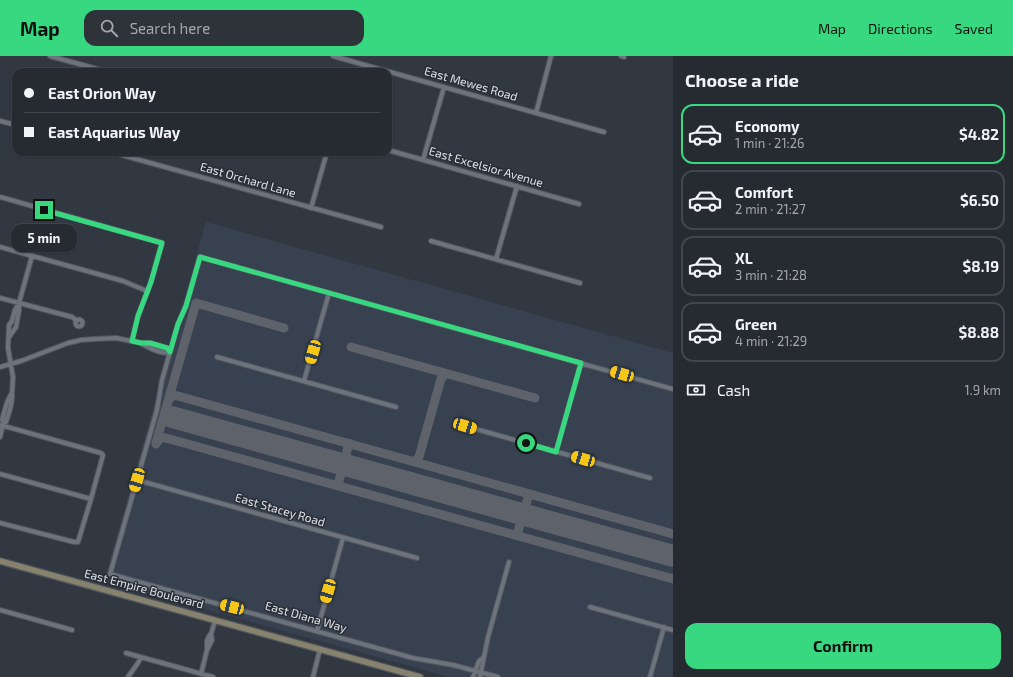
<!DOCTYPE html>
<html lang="en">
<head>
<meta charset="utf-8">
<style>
  :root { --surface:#262a31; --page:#2e3239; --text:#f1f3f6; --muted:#a4a7ab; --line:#42464d; --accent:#38d880 }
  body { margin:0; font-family:"Exo 2",sans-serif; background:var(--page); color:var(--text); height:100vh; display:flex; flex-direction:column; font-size:15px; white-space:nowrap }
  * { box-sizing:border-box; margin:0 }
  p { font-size:13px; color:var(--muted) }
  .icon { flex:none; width:22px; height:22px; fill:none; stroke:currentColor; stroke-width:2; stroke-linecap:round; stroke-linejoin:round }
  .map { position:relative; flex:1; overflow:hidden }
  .sheet { display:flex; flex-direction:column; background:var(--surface); width:340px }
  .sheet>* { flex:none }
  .hud { position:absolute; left:12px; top:12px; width:380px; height:88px; border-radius:12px; box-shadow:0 1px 3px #0004,0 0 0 1px var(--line); display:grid; align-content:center; height:88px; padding:0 12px; background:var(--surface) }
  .end { position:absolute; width:18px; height:18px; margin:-9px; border:5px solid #38d880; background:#111; box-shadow:0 0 0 2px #111 }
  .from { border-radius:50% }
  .bubble { position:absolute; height:28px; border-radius:12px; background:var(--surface); box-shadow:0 1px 3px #0004,0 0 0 1px var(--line); font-size:13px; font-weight:700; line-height:28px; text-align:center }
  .car { position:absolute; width:12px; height:24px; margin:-12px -6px; border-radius:5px; box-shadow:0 0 3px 1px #0007; background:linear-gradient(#f5c518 24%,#345 0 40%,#f5c518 0 76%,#345 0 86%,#f5c518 0) }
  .hud b { display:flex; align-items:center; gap:14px; height:38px; font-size:15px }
  .hud b+b { border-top:1px solid var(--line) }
  .hud i { width:10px; height:10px; background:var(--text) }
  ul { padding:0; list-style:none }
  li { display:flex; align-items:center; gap:12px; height:60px; margin:0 8px 6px; padding:0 4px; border:2px solid var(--line); border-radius:12px }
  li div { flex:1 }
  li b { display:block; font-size:15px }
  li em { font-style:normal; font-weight:700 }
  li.active { border-color:var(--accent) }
  li>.icon { width:36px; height:36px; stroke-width:1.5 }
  h2 { padding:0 12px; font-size:18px; line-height:48px }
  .pay { display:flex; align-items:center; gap:10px; height:44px; padding:0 12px; font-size:15px }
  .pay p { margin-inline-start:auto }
  .primary-button { display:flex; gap:8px; margin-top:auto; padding:8px 12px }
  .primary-button a { flex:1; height:46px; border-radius:12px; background:var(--accent); color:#111; font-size:16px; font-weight:700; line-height:46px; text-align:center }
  header { display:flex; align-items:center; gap:24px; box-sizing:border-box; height:56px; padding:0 20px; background:var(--accent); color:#111 }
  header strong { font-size:19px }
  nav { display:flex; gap:22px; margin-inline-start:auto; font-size:14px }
  .search { width:280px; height:36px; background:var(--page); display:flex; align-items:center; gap:10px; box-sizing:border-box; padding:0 14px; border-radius:12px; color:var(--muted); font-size:15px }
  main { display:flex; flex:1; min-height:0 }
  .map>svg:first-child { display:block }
  .built { fill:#384150 }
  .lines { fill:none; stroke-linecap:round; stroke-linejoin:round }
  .taxiway { stroke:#5d626b; stroke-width:9 }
  .runway { stroke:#5d626b; stroke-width:22 }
  .street-casing { stroke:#51565e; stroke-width:6 }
  .secondary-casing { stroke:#51565e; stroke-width:8 }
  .street { stroke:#6c737d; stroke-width:4 }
  .secondary { stroke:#86826d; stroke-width:5.5 }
  .route { stroke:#38d880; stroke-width:5 }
  .labels { text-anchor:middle; stroke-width:3; stroke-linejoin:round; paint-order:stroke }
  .street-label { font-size:12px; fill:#dee2e8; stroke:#282e37 }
</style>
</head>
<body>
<header>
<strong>Map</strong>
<div class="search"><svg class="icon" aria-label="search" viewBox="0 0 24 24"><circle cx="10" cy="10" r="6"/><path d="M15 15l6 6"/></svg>Search here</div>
<nav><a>Map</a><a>Directions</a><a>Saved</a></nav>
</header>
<main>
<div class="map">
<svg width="673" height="621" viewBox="0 0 673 621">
  <rect width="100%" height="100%" fill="#323841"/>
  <path class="built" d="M206 166 673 297V621H449L104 525Z"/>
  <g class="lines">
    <path class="taxiway" d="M351 291 535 342
      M168 346C170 341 173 339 178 340L673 478
      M156 387 196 247 284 272
      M156 388C158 384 161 381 166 382L673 523
      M412 405 416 404 419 401 441 323 444 319 448 318
      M338 429 349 387
      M517 479 529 438"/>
    <path class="runway" d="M172 361 673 500"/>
    <g class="street-casing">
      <path id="street" d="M50 0 108 16
        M333 0 604 76
        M621 0 624 1
        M536 57 551 0
        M0 65 16 69
        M388 94 579 148
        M111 96 381 171
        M423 104 444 31
        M0 141 162 187 151 226 138 260 132 285
        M311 152 327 96
        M431 185 580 227
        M0 191 123 225 147 235
        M496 203 517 130
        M0 242 72 261 76 264
        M75.5 267a3.5 3.5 0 1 1 7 0a3.5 3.5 0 1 1-7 0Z
        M9 281 16 271 19 254V247
        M142 288C150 292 162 299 170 296
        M217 301 396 351
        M0 311 21 305 68 287 81 284 95 283 116 282 141 287H150L167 292 170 296
        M304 325 329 237
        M12 337 13 321 8 292 9 269 12 265 15 254 19 247 32 200
        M12 337C13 348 9 356 6 366H4L2 364C5 355 6 345 12 337Z
        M0 369 101 397 103 399 91 443 78 486H74L0 467
        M465 370 650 422
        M0 381 3 369
        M556 396 581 307
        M0 418 91 443
        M137 424 417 502
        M590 551 673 574
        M0 554 72 574
        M317 575 343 482
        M207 593V585L209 580 211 578 215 565
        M126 597 213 621
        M201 618 207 594 212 584 211 578
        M128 621 138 607 141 601
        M313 621 320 593
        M473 621 479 605 484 601
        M480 621 488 581 509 506
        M498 621 453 609 413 602 110 518 157 354 162 324 178 268 186 250 200 201 673 333
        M650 621 664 571"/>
    </g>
    <g class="secondary-casing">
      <path id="secondary" d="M0 505 420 621"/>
    </g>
    <use href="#street" class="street"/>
    <use href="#secondary" class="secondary"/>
  </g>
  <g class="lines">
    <path class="route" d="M44 154 162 187 151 226 138 260 132 285 141 287H150L167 292 170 296 178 268 186 250 200 201 581 307 556 396 526 387"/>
  </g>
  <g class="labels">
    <g class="street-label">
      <text transform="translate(471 28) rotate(16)" y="4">East Mewes Road</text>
      <text transform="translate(486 111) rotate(16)" y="4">East Excelsior Avenue</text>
      <text transform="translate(248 124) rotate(16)" y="4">East Orchard Lane</text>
      <text transform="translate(280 454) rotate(16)" y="4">East Stacey Road</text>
      <text transform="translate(144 533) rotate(15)" y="4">East Empire Boulevard</text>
      <text transform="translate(306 561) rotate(16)" y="4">East Diana Way</text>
    </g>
  </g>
</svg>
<i class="end from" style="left:526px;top:387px"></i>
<i class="end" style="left:44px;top:154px"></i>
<div class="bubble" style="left:11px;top:168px;width:66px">5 min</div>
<i class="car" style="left:313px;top:296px;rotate:196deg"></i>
<i class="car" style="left:622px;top:318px;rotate:286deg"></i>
<i class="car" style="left:465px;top:370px;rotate:106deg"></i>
<i class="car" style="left:583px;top:403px;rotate:286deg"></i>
<i class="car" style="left:137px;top:424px;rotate:196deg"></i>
<i class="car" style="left:328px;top:535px;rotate:196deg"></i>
<i class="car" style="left:232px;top:551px;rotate:285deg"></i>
<div class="hud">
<b><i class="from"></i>East Orion Way</b>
<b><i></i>East Aquarius Way</b>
</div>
</div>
<section class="sheet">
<h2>Choose a ride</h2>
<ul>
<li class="active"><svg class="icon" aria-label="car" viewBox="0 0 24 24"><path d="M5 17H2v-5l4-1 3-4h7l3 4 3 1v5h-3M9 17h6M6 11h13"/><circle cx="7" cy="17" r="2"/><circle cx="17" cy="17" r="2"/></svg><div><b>Economy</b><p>1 min · 21:26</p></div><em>$4.82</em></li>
<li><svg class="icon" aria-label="car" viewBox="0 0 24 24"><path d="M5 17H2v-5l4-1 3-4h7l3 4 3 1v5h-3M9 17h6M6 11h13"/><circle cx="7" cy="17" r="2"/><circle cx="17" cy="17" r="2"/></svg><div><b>Comfort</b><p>2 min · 21:27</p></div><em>$6.50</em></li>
<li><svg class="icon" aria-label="car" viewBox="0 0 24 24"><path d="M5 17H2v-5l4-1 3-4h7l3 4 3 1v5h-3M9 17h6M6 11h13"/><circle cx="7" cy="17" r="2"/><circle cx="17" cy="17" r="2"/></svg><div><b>XL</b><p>3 min · 21:28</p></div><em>$8.19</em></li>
<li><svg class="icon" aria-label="car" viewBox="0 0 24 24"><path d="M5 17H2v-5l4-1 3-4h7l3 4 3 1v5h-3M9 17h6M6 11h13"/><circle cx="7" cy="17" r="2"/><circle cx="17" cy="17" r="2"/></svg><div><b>Green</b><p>4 min · 21:29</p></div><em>$8.88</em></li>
</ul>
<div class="pay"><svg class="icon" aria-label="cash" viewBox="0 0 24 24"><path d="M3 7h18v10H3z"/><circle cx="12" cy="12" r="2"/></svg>Cash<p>1.9 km</p></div>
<div class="primary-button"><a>Confirm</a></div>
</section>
</main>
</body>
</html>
